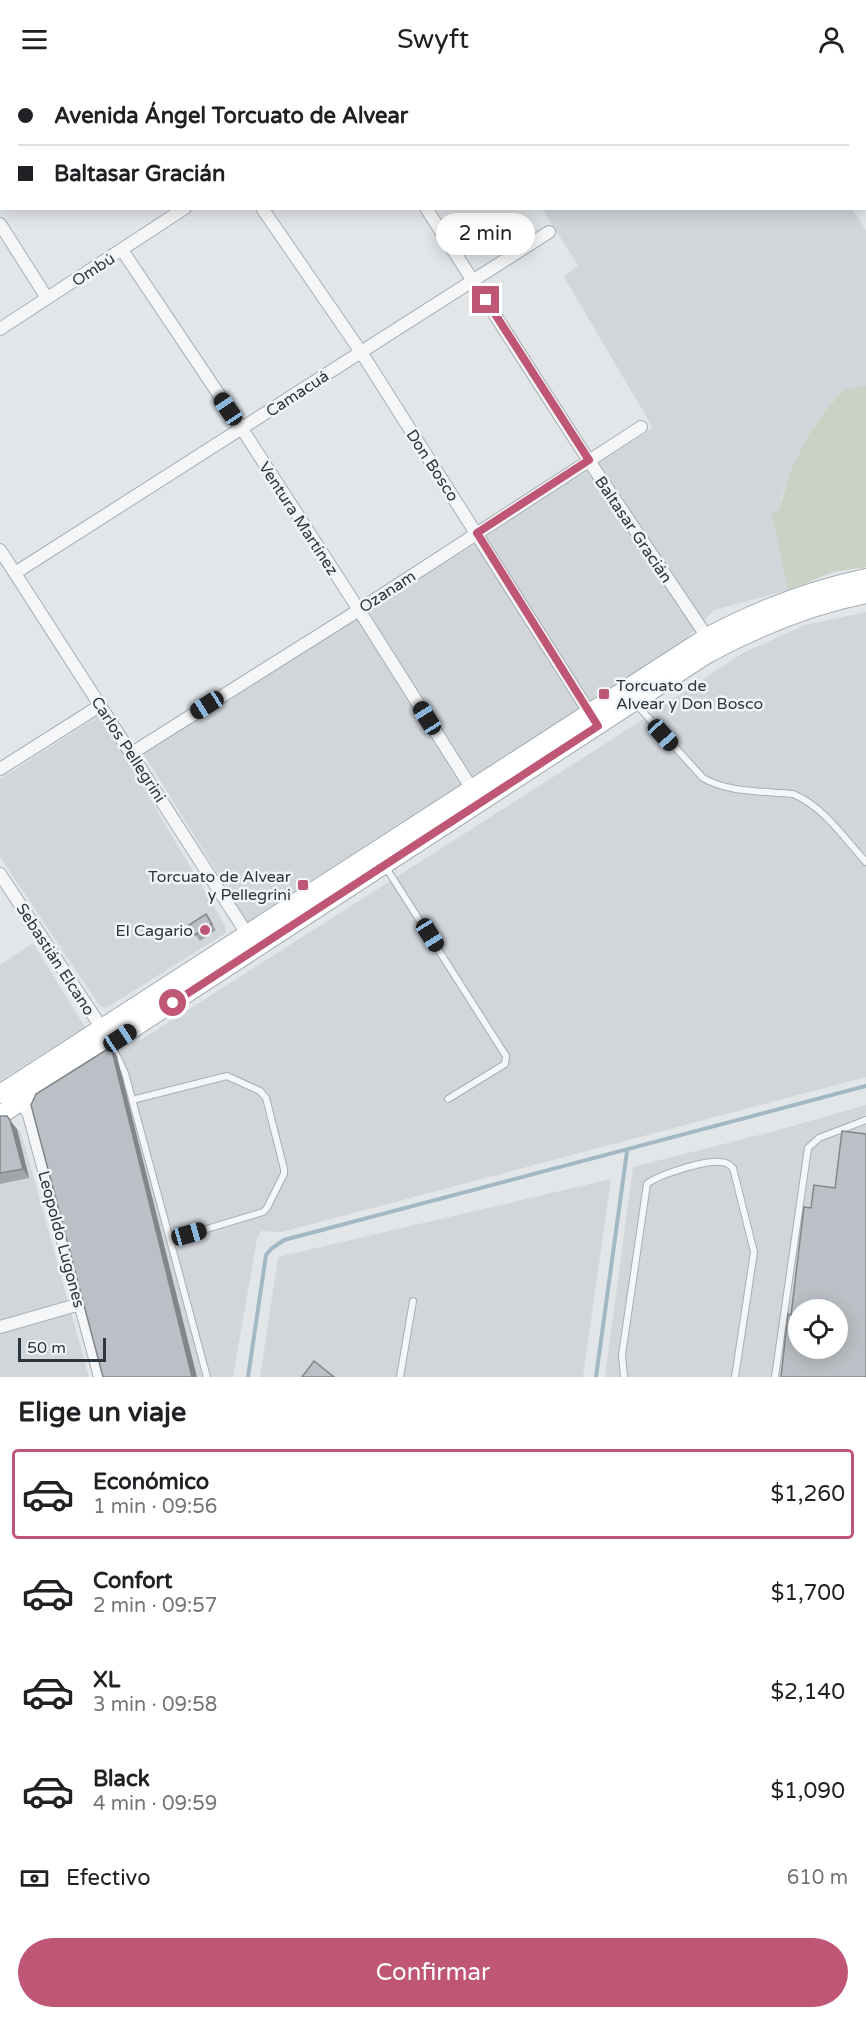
<!DOCTYPE html>
<html lang="es">
<head>
<meta charset="utf-8">
<style>
  :root { --surface:#fff; --page:#f2f2f2; --text:#202124; --muted:#757577; --line:#e0e0e0; --accent:#c05675 }
  body { margin:0; font-family:"Varela Round",sans-serif; background:var(--page); color:var(--text); height:100vh; display:flex; flex-direction:column; font-size:22px; white-space:nowrap }
  * { box-sizing:border-box; margin:0 }
  p { font-size:20px; color:var(--muted) }
  .icon { flex:none; width:33px; height:33px; fill:none; stroke:currentColor; stroke-width:2; stroke-linecap:round; stroke-linejoin:round }
  .map { position:relative; height:1299px; overflow:hidden }
  .sheet { display:flex; flex-direction:column; background:var(--surface); flex:1 }
  .sheet>* { flex:none }
  .hud { position:absolute; left:0px; top:0px; width:867px; height:132px; box-shadow:0 3px 15px #0003; display:grid; align-content:center; height:132px; padding:0 18px; background:var(--surface) }
  .tools { position:absolute; left:788px; top:1221px; display:grid; gap:12px }
  .tools a { display:grid; place-items:center; width:60px; height:60px; border-radius:50%; background:var(--surface); box-shadow:0 3px 15px #0003; font-size:30px }
  .scale { position:absolute; left:18px; bottom:15px; width:88px; box-sizing:border-box; padding-left:6px; border:3px solid #2c363f; border-top:0; font-size:16px; line-height:21px; white-space:nowrap; color:#2c363f; -webkit-text-stroke:4px #f2f5f7; paint-order:stroke }
  .end { position:absolute; width:27px; height:27px; margin:-14px; border:8px solid #c05675; background:#fff; box-shadow:0 0 0 3px #fff }
  .from { border-radius:50% }
  .bubble { position:absolute; height:42px; border-radius:21px; background:var(--surface); box-shadow:0 3px 15px #0003; font-size:20px; font-weight:600; line-height:42px; text-align:center }
  .car { position:absolute; width:18px; height:36px; margin:-18px -9px; border-radius:8px; box-shadow:0 0 4px 2px #0007; background:linear-gradient(#222 24%,#8ab4d8 0 40%,#222 0 76%,#8ab4d8 0 86%,#222 0) }
  .hud b { display:flex; align-items:center; gap:21px; height:57px; font-size:22px }
  .hud b+b { border-top:2px solid var(--line) }
  .hud i { width:15px; height:15px; background:var(--text) }
  ul { padding:0; list-style:none }
  li { display:flex; align-items:center; gap:18px; height:90px; margin:0 12px 9px; padding:0 6px; border:3px solid transparent; border-radius:6px }
  li div { flex:1 }
  li b { display:block; font-size:22px }
  li em { font-style:normal; font-weight:600 }
  li.active { border-color:var(--accent) }
  li>.icon { width:54px; height:54px; stroke-width:1.5 }
  h2 { padding:0 18px; font-size:27px; line-height:72px }
  .pay { display:flex; align-items:center; gap:15px; height:66px; padding:0 18px; font-size:22px }
  .pay p { margin-inline-start:auto }
  .action { display:flex; gap:12px; margin-top:auto; padding:12px 18px }
  .action a { flex:1; height:69px; border-radius:36px; background:var(--accent); color:#fff; font-size:24px; font-weight:600; line-height:69px; text-align:center }
  header { display:flex; justify-content:space-between; align-items:center; height:78px; padding:0 18px; background:var(--surface); font-size:27px; font-weight:600 }
  .map>svg:first-child { display:block }
  .built { fill:#d1d6db; fill-rule:evenodd }
  .green { fill:#cad2c5 }
  .lines { fill:none; stroke-linecap:round; stroke-linejoin:round }
  .stream { stroke:#a2b8c5; stroke-width:4 }
  .lane-casing { stroke:#a8aeb3; stroke-width:8 }
  .street-casing { stroke:#a8aeb3; stroke-width:14 }
  .primary-casing { stroke:#a3acb4; stroke-width:20 }
  .lane { stroke:#f5f6f8; stroke-width:6 }
  .street { stroke:#f5f6f8; stroke-width:12 }
  .primary { stroke:#fff; stroke-width:18 }
  .wall { fill:#a0a5a9 }
  .shaded-wall { fill:#82868a }
  .building { fill:#bac0c5; stroke:#82868a; stroke-width:1.5; fill-rule:evenodd }
  .route { stroke:#c05675; stroke-width:8 }
  .poi-dot { fill:#c05675; stroke:#f2f5f7; stroke-width:2 }
  .labels { text-anchor:middle; stroke-width:5; stroke-linejoin:round; paint-order:stroke }
  .street-label { font-size:16px; fill:#2c363f; stroke:#f2f5f7 }
  .poi-label { font-size:16px; fill:#2c363f; stroke:#f2f5f7; text-anchor:end }
</style>
</head>
<body>
<header><svg class="icon" aria-label="menu" viewBox="0 0 24 24"><path d="M4 6h16M4 12h16M4 18h16"/></svg>Swyft<svg class="icon" aria-label="person" viewBox="0 0 24 24"><circle cx="12" cy="8" r="4"/><path d="M4 21q1-7 8-7t8 7"/></svg></header>
<div class="map">
<svg width="866" height="1299" viewBox="0 0 866 1299">
  <rect width="100%" height="100%" fill="#e3e6e9"/>
  <path class="built" d="M458 0H772L773 1 459 2Z
    M542 131H852L866 152V307L844 312 824 334 808 358 782 417 778 432 771 434 788 512 714 532 684 563 249 846 143 675 653 350 564 199 578 187Z
    M866 534V999L282 1154 261 1153 257 1161 233 1299H107L42 1025 611 662 743 575 805 547Z
    M100 637 225 847 226 855 106 930 99 927 0 779V701Z
    M33 865 85 949 0 1003V887Z
    M866 1027V1299H605L633 1089 775 1053ZM798 1232H837V1270H798Z
    M9 1047 21 1054 89 1299H0V1049Z
    M611 1101 583 1299H260L278 1179Z"/>
  <path class="green" d="M866 307V489L834 494 788 512 771 434 778 432 793 388 808 358 824 334 844 312Z"/>
  <g class="lines">
    <path class="stream" d="M807 0 808 2
      M248 1299 266 1177 271 1171 284 1162 866 1008
      M596 1299 627 1073"/>
    <g class="lane-casing">
      <path id="lane" d="M635 625 703 700C729 715 763 713 793 716 823 728 844 760 866 784
        M385 788 506 978 505 986 448 1021
        M111 966 125 995 207 1299
        M132 1022 227 998 260 1013 266 1020 284 1091V1096L267 1130 263 1134 170 1162
        M400 1299 413 1223
        M624 1299 622 1277 647 1106C657 1097 706 1082 720 1084 725 1084 729 1086 733 1090L754 1174 735 1299
        M775 1299 808 1070 819 1060 866 1042"/>
    </g>
    <g class="street-casing">
      <path id="street" d="M180 0V2
        M340 0 341 2
        M834 0V2
        M10 2 12 0
        M385 2 388 0
        M0 8 2 7
        M866 67V68
        M262 130 361 274 593 640
        M426 130 589 383 707 559
        M0 146 47 220
        M122 172 242 351 359 532 472 711
        M0 251 185 130
        M0 472 251 862
        M15 495 549 154
        M132 675 359 532 641 349
        M0 691 101 627
        M0 796 105 955
        M21 1023 29 1037 100 1299
        M0 1249 80 1226"/>
    </g>
    <g class="primary-casing">
      <path id="primary" d="M0 1016 707 559C758 532 809 512 866 500
        M0 1037 707 576C757 549 810 527 866 516"/>
    </g>
    <use href="#lane" class="lane"/>
    <use href="#street" class="street"/>
    <use href="#primary" class="primary"/>
  </g>
  <path class="wall" d="M206 836 216 852 200 863 189 847Z
    M0 1038 17 1051 29 1100 0 1106Z"/>
  <path class="shaded-wall" d="M111 969 117 978 197 1299H192Z
    M10 1042 17 1051 29 1100 23 1091Z"/>
  <path class="building" d="M206 836 212 846 195 857 189 847Z
    M111 969 192 1299H103L31 1027 36 1016Z
    M0 1038H7L10 1042 23 1091 0 1095Z
    M842 1053 866 1056V1299H781L788 1236 791 1237 804 1129 811 1130 814 1107 835 1110ZM798 1232H837V1270H798Z
    M314 1283 334 1299H302Z"/>
  <g class="lines">
    <path class="route" d="M173 925 598 648 477 455 589 382 486 222"/>
  </g>
  <g class="poi-dot">
    <rect x="598" y="610" width="12" height="12" rx="3"/>
    <rect x="297" y="801" width="12" height="12" rx="3"/>
    <circle cx="205" cy="852" r="6"/>
  </g>
  <g class="labels">
    <g class="street-label">
      <text transform="translate(93 191) rotate(-33)" y="6">Ombú</text>
      <text transform="translate(297 315) rotate(-33)" y="6">Camacuá</text>
      <text transform="translate(433 387) rotate(57)" y="6">Don Bosco</text>
      <text transform="translate(299 440) rotate(57)" y="6">Ventura Martínez</text>
      <text transform="translate(634 451) rotate(56)" y="6">Baltasar Gracián</text>
      <text transform="translate(387 513) rotate(-33)" y="6">Ozanam</text>
      <text transform="translate(129 671) rotate(57)" y="6">Carlos Pellegrini</text>
      <text transform="translate(56 881) rotate(57)" y="6">Sebastián Elcano</text>
      <text transform="translate(62 1161) rotate(75)" y="6">Leopoldo Lugones</text>
    </g>
    <g class="poi-label">
      <text x="616" y="613" text-anchor="start">Torcuato de<tspan x="616" dy="18">Alvear y Don Bosco</tspan></text>
      <text x="291" y="804">Torcuato de Alvear<tspan x="291" dy="18">y Pellegrini</tspan></text>
      <text x="193" y="858">El Cagario</text>
    </g>
  </g>
</svg>
<div class="tools">
<a><svg class="icon" aria-label="locate" viewBox="0 0 24 24"><circle cx="12" cy="12" r="6"/><path d="M12 2v4M12 18v4M2 12h4M18 12h4"/></svg></a>
</div>
<div class="scale">50 m</div>
<i class="end from" style="left:173px;top:925px"></i>
<i class="end" style="left:486px;top:222px"></i>
<div class="bubble" style="left:436px;top:135px;width:99px">2 min</div>
<i class="car" style="left:228px;top:331px;rotate:326deg"></i>
<i class="car" style="left:207px;top:627px;rotate:238deg"></i>
<i class="car" style="left:427px;top:640px;rotate:328deg"></i>
<i class="car" style="left:663px;top:657px;rotate:138deg"></i>
<i class="car" style="left:430px;top:857px;rotate:148deg"></i>
<i class="car" style="left:120px;top:960px;rotate:57deg"></i>
<i class="car" style="left:189px;top:1156px;rotate:74deg"></i>
<div class="hud">
<b><i class="from"></i>Avenida Ángel Torcuato de Alvear</b>
<b><i></i>Baltasar Gracián</b>
</div>
</div>
<section class="sheet">
<h2>Elige un viaje</h2>
<ul>
<li class="active"><svg class="icon" aria-label="car" viewBox="0 0 24 24"><path d="M5 17H2v-5l4-1 3-4h7l3 4 3 1v5h-3M9 17h6M6 11h13"/><circle cx="7" cy="17" r="2"/><circle cx="17" cy="17" r="2"/></svg><div><b>Económico</b><p>1 min · 09:56</p></div><em>$1,260</em></li>
<li><svg class="icon" aria-label="car" viewBox="0 0 24 24"><path d="M5 17H2v-5l4-1 3-4h7l3 4 3 1v5h-3M9 17h6M6 11h13"/><circle cx="7" cy="17" r="2"/><circle cx="17" cy="17" r="2"/></svg><div><b>Confort</b><p>2 min · 09:57</p></div><em>$1,700</em></li>
<li><svg class="icon" aria-label="car" viewBox="0 0 24 24"><path d="M5 17H2v-5l4-1 3-4h7l3 4 3 1v5h-3M9 17h6M6 11h13"/><circle cx="7" cy="17" r="2"/><circle cx="17" cy="17" r="2"/></svg><div><b>XL</b><p>3 min · 09:58</p></div><em>$2,140</em></li>
<li><svg class="icon" aria-label="car" viewBox="0 0 24 24"><path d="M5 17H2v-5l4-1 3-4h7l3 4 3 1v5h-3M9 17h6M6 11h13"/><circle cx="7" cy="17" r="2"/><circle cx="17" cy="17" r="2"/></svg><div><b>Black</b><p>4 min · 09:59</p></div><em>$1,090</em></li>
</ul>
<div class="pay"><svg class="icon" aria-label="cash" viewBox="0 0 24 24"><path d="M3 7h18v10H3z"/><circle cx="12" cy="12" r="2"/></svg>Efectivo<p>610 m</p></div>
<div class="action"><a>Confirmar</a></div>
</section>
</body>
</html>
